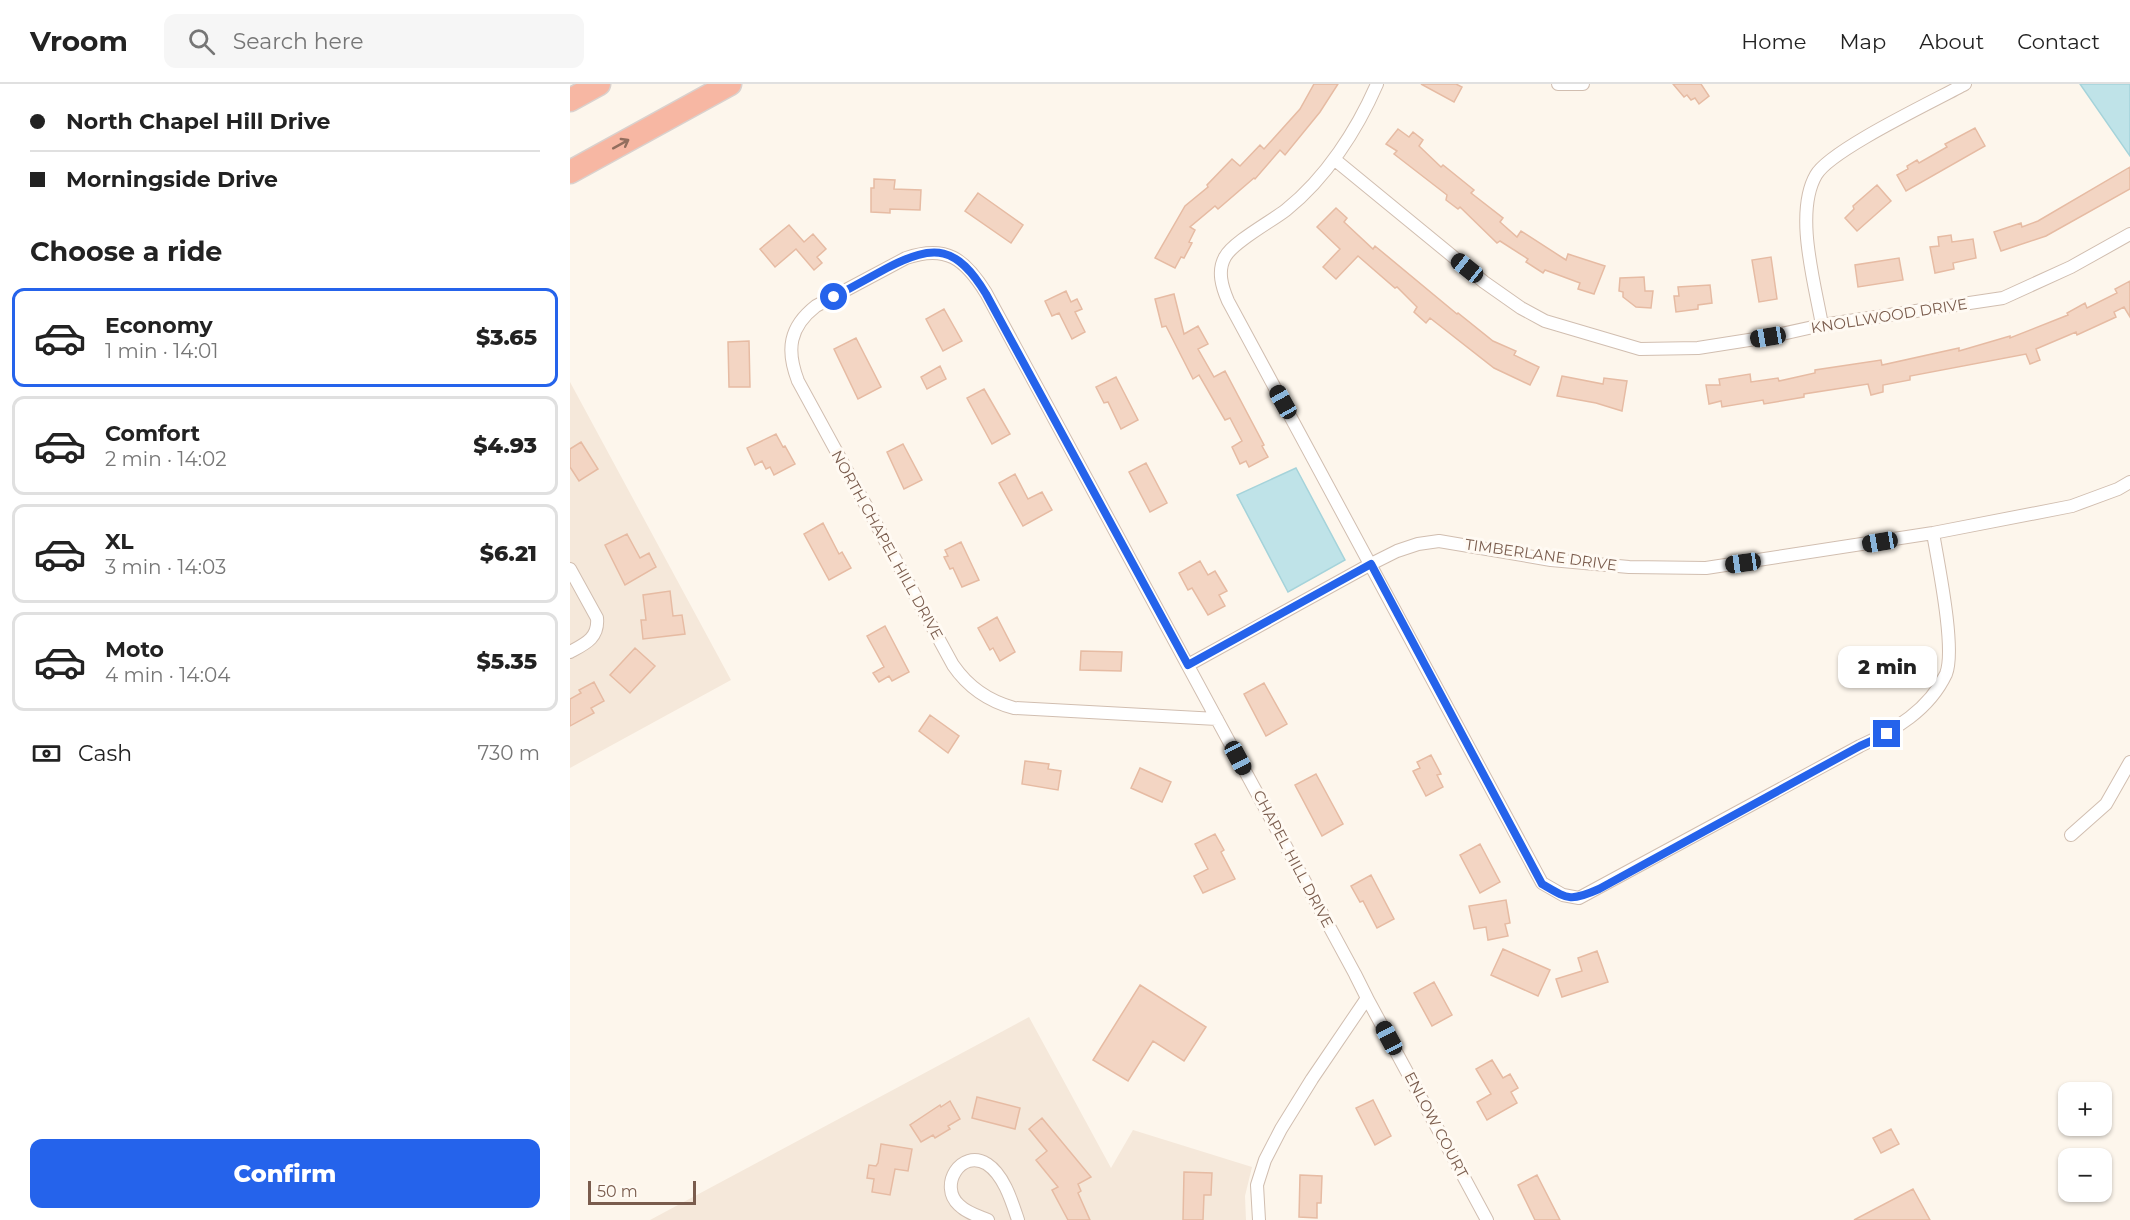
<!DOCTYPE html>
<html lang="en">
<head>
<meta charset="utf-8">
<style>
  :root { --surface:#fff; --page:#f6f6f6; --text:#222; --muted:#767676; --line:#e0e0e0; --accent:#2563eb }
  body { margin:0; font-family:Montserrat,sans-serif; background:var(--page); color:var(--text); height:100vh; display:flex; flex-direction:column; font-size:22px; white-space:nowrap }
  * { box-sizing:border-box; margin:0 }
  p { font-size:20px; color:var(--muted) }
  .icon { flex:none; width:33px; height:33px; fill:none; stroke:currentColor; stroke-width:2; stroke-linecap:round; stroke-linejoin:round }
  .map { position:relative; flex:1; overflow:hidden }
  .side { display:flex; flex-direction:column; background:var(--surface); width:570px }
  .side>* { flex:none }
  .top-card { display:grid; align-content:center; height:132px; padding:0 30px; background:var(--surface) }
  .tools { position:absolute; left:1488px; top:998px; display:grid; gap:12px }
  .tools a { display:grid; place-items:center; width:54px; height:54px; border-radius:12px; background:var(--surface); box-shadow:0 2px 4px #0004; font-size:30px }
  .scale { position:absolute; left:18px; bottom:15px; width:108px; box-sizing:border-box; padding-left:6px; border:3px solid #7a5c4d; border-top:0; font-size:16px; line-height:21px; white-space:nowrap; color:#7a5c4d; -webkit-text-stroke:4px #fffaf3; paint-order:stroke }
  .end { position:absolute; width:27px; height:27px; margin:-14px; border:8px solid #2563eb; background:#fff; box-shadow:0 0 0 3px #fff }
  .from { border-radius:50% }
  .bubble { position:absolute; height:42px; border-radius:12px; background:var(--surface); box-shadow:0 2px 4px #0004; font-size:20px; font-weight:800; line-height:42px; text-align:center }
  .car { position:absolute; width:18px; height:36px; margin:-18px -9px; border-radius:8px; box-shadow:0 0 4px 2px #0007; background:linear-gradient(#222 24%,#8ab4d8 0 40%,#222 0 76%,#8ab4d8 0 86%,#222 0) }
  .top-card b { display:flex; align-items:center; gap:21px; height:57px; font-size:22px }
  .top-card b+b { border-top:2px solid var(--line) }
  .top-card i { width:15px; height:15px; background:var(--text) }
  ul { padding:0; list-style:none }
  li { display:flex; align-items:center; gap:18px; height:99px; margin:0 12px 9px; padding:0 18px; border:3px solid var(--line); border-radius:12px }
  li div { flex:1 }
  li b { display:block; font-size:22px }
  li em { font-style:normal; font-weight:800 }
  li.active { border-color:var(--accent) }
  li>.icon { width:54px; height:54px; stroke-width:1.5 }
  h2 { padding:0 30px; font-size:27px; line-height:72px }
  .pay { display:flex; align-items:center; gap:15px; height:66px; padding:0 30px; font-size:22px }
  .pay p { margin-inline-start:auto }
  .cta { display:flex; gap:12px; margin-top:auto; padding:12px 30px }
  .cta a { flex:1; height:69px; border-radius:12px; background:var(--accent); color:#fff; font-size:24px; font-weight:800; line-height:69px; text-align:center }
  header { display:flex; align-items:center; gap:36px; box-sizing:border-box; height:84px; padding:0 30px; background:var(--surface); border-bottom:2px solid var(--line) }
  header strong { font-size:28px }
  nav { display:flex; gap:33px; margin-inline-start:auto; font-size:21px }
  .search { width:420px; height:54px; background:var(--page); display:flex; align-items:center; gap:15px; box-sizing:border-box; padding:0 21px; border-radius:12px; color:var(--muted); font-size:22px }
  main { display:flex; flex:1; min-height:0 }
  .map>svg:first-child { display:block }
  .residential { fill:#f5e8da }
  .water { fill:#bfe3e8; stroke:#a5d3da; stroke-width:1.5 }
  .building { fill:#f3d5c3; stroke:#e6bba3; stroke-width:1.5 }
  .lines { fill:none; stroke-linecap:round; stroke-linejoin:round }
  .minor-casing { stroke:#d1beb0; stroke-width:14 }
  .motorway-casing { stroke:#dad1cd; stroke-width:25 }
  .minor { stroke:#fff; stroke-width:12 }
  .motorway { stroke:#f7b7a3; stroke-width:22 }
  .oneway { stroke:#936e5e }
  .route { stroke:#2563eb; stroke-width:8 }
  .labels { text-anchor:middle; stroke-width:6; stroke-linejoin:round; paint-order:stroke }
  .street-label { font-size:15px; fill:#7a5c4d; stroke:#fffaf3 }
</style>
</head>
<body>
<header>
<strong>Vroom</strong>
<div class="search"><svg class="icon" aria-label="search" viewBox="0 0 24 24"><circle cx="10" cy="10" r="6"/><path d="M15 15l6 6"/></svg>Search here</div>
<nav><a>Home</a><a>Map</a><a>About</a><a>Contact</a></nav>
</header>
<main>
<section class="side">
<div class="top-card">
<b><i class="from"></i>North Chapel Hill Drive</b>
<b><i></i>Morningside Drive</b>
</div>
<h2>Choose a ride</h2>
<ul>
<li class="active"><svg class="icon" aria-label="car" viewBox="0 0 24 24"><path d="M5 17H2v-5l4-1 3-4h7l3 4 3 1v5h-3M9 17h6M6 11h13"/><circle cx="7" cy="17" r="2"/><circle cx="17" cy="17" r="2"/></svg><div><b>Economy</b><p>1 min · 14:01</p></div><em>$3.65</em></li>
<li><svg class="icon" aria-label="car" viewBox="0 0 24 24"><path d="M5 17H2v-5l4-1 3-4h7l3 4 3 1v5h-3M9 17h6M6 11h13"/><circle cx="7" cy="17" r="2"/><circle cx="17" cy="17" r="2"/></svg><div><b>Comfort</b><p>2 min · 14:02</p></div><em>$4.93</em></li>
<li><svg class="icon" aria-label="car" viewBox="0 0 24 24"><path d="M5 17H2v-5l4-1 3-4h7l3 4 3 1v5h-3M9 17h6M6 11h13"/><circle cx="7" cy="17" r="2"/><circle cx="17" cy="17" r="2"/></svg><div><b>XL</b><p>3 min · 14:03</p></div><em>$6.21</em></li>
<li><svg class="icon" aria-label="car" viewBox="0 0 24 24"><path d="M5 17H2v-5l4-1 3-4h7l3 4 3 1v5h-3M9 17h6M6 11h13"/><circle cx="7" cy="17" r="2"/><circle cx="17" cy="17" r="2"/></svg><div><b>Moto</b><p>4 min · 14:04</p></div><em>$5.35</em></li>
</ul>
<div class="pay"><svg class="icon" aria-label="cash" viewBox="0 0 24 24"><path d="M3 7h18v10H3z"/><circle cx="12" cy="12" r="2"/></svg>Cash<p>730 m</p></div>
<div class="cta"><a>Confirm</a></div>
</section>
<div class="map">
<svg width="1560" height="1136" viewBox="0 0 1560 1136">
  <rect width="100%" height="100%" fill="#fdf6ec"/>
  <path class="residential" d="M0 298 161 596 0 684Z
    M459 933 541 1084 563 1046 682 1083 675 1112 676 1136H80Z"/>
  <path class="water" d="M1510 0H1560V72Z
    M726 384 775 476 718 508 667 411Z"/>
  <path class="building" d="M744 0H768L750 28 715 71 710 66 685 95 684 94 648 125 645 122 620 143 625 146 619 158 622 159 614 174 611 173 605 184 585 174 615 122 638 103 637 101 662 75 670 82 690 61 694 65 730 25Z
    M851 0H886L892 3 884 18Z
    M1103 0H1131L1139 12 1129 20 1125 14 1121 16 1117 11 1114 13Z
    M1405 44 1415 62 1336 107 1327 91 1338 85 1337 82 1347 76 1349 79 1377 63 1375 60Z
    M828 45 839 53 843 48 853 56 849 62 871 83 873 81 904 106 901 109 933 134 930 138 947 153 951 147 996 176 998 170 1035 182 1024 210 1008 205 1010 199 975 186 973 189 956 178 958 175 930 157 927 159 890 123 888 125 876 116 877 111 824 70 827 67 816 60Z
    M1560 83V105L1476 152 1431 167 1424 148 1451 139 1452 143 1468 137Z
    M304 95 325 96 324 105 351 106 350 126 320 125V129L301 128V104H304Z
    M1307 101 1321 117 1287 147 1275 134 1284 125 1283 122Z
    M408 109 453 141 441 159 395 127Z
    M766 124 777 134 774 138 803 165 805 162 887 230 888 229 923 257 946 267 944 271 969 283 960 301 924 284 860 234 856 239 844 228 847 223 827 203 825 204 788 172 766 195 753 183 770 165 747 143Z
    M219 141 234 158 243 150 256 165 247 173 252 179 244 186 226 165 205 183 190 165Z
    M1381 151 1382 158 1403 155 1406 174 1383 179 1384 185 1365 189 1360 163 1369 162 1368 153Z
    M1201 173 1207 215 1189 218 1182 176Z
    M1329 174 1333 196 1288 203 1285 181Z
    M1074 193 1075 207H1083L1081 224 1066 223 1053 213V208L1049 207 1050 194Z
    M1560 197V233L1554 223 1544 228 1546 233 1507 251 1506 248 1466 265 1470 276 1460 280 1456 270 1340 292V296L1313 301V308L1301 311 1298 300 1234 310V313L1194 320 1193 316 1152 323 1151 317 1139 320 1136 301H1150L1149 295 1180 290 1181 298 1208 294 1209 297 1245 289V286L1311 276 1312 281 1389 264V267L1440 252V254L1498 231 1497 229 1515 219 1517 224 1547 209 1545 205Z
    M1140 201 1142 219 1128 221V225L1106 228 1104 212H1109L1108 203Z
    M496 207 501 218 507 215 512 225 505 228 515 248 502 255 489 229 482 232 475 217Z
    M604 210 614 250 628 242 638 260 628 265 644 293 655 287 694 361 692 362 698 373 679 383 676 377 670 380 662 363 672 357 660 334 655 336 629 291 623 295 596 242 592 243 585 215Z
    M374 225 392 257 373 267 356 235Z
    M286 254 311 303 288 315 264 265Z
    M179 257 180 303H159L158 258Z
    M370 282 376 295 357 305 351 293Z
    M992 292 1033 300 1034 294 1057 297 1052 327 1026 319 987 312Z
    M546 293 568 336 551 345 538 318 534 319 526 303Z
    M414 305 440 350 422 360 397 314Z
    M206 350 213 363 215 362 225 380 204 391 200 383 196 385 192 377 185 381 177 364Z
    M11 358 28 385 9 397 0 383V365Z
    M333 360 352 396 334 405 317 368Z
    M576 379 597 419 580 428 559 388Z
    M445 390 458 415 472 408 482 426 453 442 429 399Z
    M253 439 269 470 272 468 281 484 259 496 234 450Z
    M57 450 70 474 79 469 86 483 55 501 35 461Z
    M391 458 409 496 392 503 383 484 380 485 374 473 378 472 375 466Z
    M630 477 638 491 645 487 657 507 649 511 655 522 638 531 622 504 618 506 609 489Z
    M100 507 103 532 112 531 115 550 73 555 71 536H76L73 511Z
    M427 533 445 568 430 577 423 564 420 566 408 544Z
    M315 542 339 588 322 597 319 592 309 598 303 589 314 583 297 552Z
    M65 564 85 582 60 609 40 591Z
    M511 567 552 568 551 587 510 586Z
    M24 598 34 617 21 624 24 629 0 642V615L11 609 9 606Z
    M694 599 717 640 696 652 674 610Z
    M360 631 389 652 378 669 349 647Z
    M861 671 871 690 867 691 873 703 856 712 843 687 850 684 847 678Z
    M455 677 479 680 478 685 491 687 488 706 452 700Z
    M570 684 601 698 592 718 561 704Z
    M746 690 773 740 752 752 725 701Z
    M645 750 654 766 651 768 665 795 633 809 624 792 638 785 625 760Z
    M910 760 930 798 910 809 890 771Z
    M801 791 824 835 807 844 793 817 790 818 781 802Z
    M936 816 940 839 935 840 938 852 918 856 916 843 904 845 899 822Z
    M933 865 980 886 968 912 921 891Z
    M1027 867 1038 898 992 913 986 895 1012 887 1008 874Z
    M864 898 882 931 862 942 844 909Z
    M570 901 636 943 614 977 583 957 558 997 523 976Z
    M922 976 933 994 940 990 948 1004 941 1008 947 1019 917 1036 907 1018 921 1010 906 985Z
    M407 1013 450 1024 445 1045 402 1034Z
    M803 1016 821 1052 805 1061 786 1024Z
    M380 1017 390 1035 378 1042 380 1045 365 1054 363 1051 351 1058 340 1041 370 1021 371 1023Z
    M472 1034 521 1093 508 1100 511 1107 508 1109 520 1136H498L482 1106 488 1103 466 1076 477 1067 459 1045Z
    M1321 1045 1329 1060 1311 1069 1303 1054Z
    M311 1060 342 1065 338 1087 325 1085 320 1111 302 1108 304 1095 297 1094 299 1081 306 1082 308 1079Z
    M614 1088 642 1089 641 1111H634L633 1136H613Z
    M730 1091 752 1092 751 1119H747V1134L729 1133Z
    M967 1091 990 1136H965L948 1101Z
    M1343 1105 1360 1136H1284Z"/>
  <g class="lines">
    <g class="minor-casing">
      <path id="minor" d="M807 0C787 46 756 94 716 126 702 137 663 158 655 173 647 187 652 203 658 217L972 799 993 811 1009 814 1290 662C1325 646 1359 626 1376 590 1386 565 1368 479 1363 449
        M988 0H1013
        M764 75 914 198 951 224 975 237 1070 265 1128 264 1198 253 1252 241 1433 214 1501 183 1560 150
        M1252 241C1245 200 1224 129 1246 91 1260 66 1364 17 1395 0
        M0 485 27 534C29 554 15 560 0 568
        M618 581 801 480 827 467 848 460 869 457 981 476 1059 483 1136 484 1363 449 1502 422 1548 405 1560 398
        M647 635 444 624C418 617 398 603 383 581L228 297C216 266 219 243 246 222L336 174C376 160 395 175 416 209L785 890 797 914 742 995 711 1045 695 1076 687 1101 689 1136
        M1501 751 1536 720 1560 678
        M797 914 917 1136
        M418 1136C408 1132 397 1129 389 1121 368 1102 391 1064 417 1080 434 1091 442 1118 448 1136"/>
    </g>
    <g class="motorway-casing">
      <path id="motorway" d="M0 16 29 0
        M0 88 160 0"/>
    </g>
    <use href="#minor" class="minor"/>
    <use href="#motorway" class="motorway"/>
  </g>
  <defs><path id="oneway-shaft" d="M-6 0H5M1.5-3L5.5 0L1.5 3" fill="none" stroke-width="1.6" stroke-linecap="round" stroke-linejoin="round" transform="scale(1.5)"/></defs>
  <use class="oneway" href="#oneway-shaft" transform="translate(51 60) rotate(-29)"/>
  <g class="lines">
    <path class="route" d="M264 213C282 203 299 194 317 184 365 159 387 162 416 210L618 581 801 480 972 800C998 815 1000 818 1029 805L1290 662 1317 650"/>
  </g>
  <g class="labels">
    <g class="street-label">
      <text transform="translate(1319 232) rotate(-9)" y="5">KNOLLWOOD DRIVE</text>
      <text transform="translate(317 461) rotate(61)" y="5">NORTH CHAPEL HILL DRIVE</text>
      <text transform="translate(971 471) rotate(8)" y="5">TIMBERLANE DRIVE</text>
      <text transform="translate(723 775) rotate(62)" y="5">CHAPEL HILL DRIVE</text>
      <text transform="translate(866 1041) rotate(62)" y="5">ENLOW COURT</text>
    </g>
  </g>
</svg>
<div class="tools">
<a>+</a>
<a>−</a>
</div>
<div class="scale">50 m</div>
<i class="end from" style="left:264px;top:213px"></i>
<i class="end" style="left:1317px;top:650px"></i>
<div class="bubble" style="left:1268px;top:562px;width:99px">2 min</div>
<i class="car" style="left:897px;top:184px;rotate:309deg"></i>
<i class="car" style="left:1198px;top:253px;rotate:261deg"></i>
<i class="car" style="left:713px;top:318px;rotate:331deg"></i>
<i class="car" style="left:1310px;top:458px;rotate:261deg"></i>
<i class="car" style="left:1173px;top:479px;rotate:262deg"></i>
<i class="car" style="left:668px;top:674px;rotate:152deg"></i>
<i class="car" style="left:819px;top:954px;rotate:332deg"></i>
</div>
</main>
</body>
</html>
